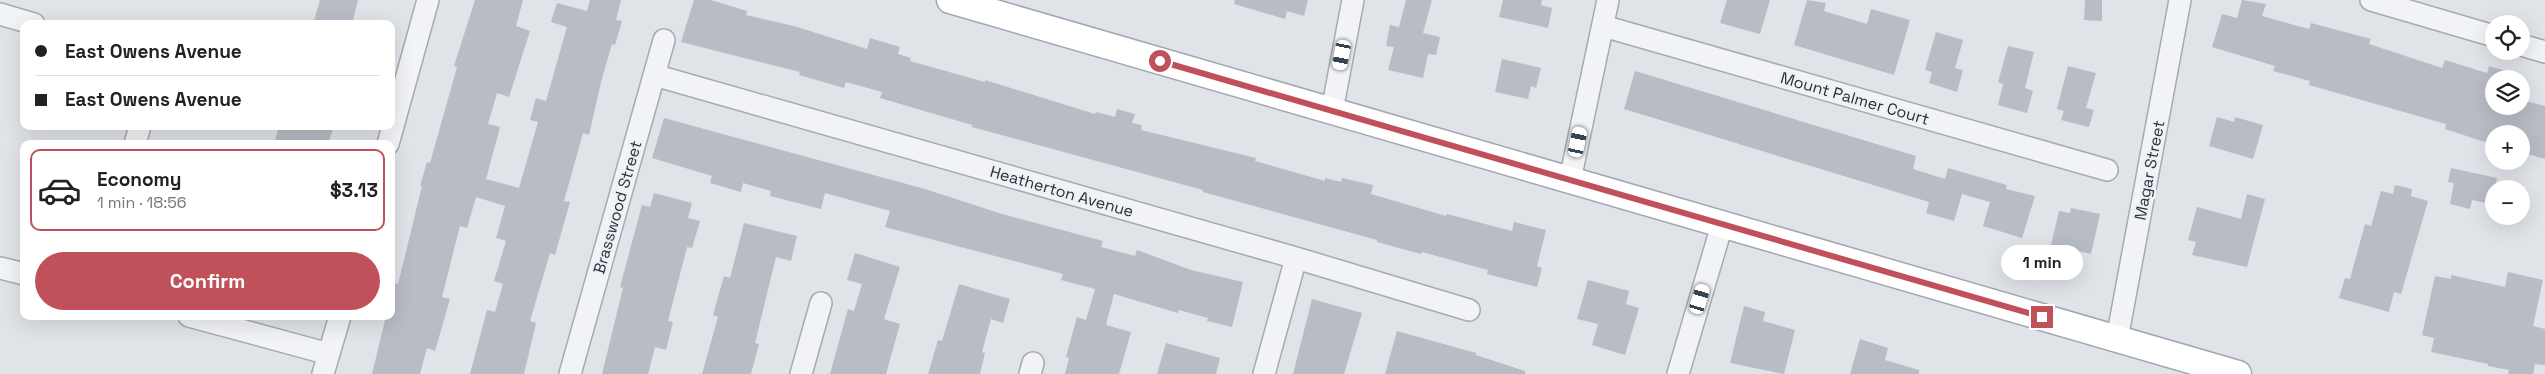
<!DOCTYPE html>
<html lang="en">
<head>
<meta charset="utf-8">
<style>
  :root { --surface:#fff; --page:#f2f2f2; --text:#222; --muted:#767676; --line:#e0e0e0; --accent:#c0515b }
  body { margin:0; font-family:"Space Grotesk",sans-serif; background:var(--page); color:var(--text); height:100vh; display:flex; flex-direction:column; font-size:19px; white-space:nowrap }
  * { box-sizing:border-box; margin:0 }
  p { font-size:16px; color:var(--muted) }
  .icon { flex:none; width:28px; height:28px; fill:none; stroke:currentColor; stroke-width:2; stroke-linecap:round; stroke-linejoin:round }
  .map { position:relative; flex:1; overflow:hidden }
  .drawer { position:absolute; left:20px; top:140px; width:375px; height:180px; display:flex; flex-direction:column; background:var(--surface); border-radius:10px; box-shadow:0 5px 20px #0002 }
  .drawer>* { flex:none }
  .banner { position:absolute; left:20px; top:20px; width:375px; height:110px; border-radius:10px; box-shadow:0 5px 20px #0002; display:grid; align-content:center; height:110px; padding:0 15px; background:var(--surface) }
  .buttons { position:absolute; left:2485px; top:15px; display:grid; gap:10px }
  .buttons a { display:grid; place-items:center; width:45px; height:45px; border-radius:50%; background:var(--surface); box-shadow:0 5px 20px #0002; font-size:25px }
  .end { position:absolute; width:22px; height:22px; margin:-11px; border:6px solid #c0515b; background:#fff; box-shadow:0 0 0 2px #fff }
  .from { border-radius:50% }
  .bubble { position:absolute; height:35px; border-radius:18px; background:var(--surface); box-shadow:0 5px 20px #0002; font-size:16px; font-weight:800; line-height:35px; text-align:center }
  .car { position:absolute; width:15px; height:30px; margin:-15px -8px; border-radius:6px; box-shadow:0 0 4px 1px #0007; background:linear-gradient(#fff 24%,#345 0 40%,#fff 0 76%,#345 0 86%,#fff 0) }
  .banner b { display:flex; align-items:center; gap:18px; height:48px; font-size:19px }
  .banner b+b { border-top:1px solid var(--line) }
  .banner i { width:12px; height:12px; background:var(--text) }
  ul { padding:9px 0 0; list-style:none }
  li { display:flex; align-items:center; gap:15px; height:82px; margin:0 10px 8px; padding:0 5px; border:2px solid transparent; border-radius:10px }
  li div { flex:1 }
  li b { display:block; font-size:19px }
  li em { font-style:normal; font-weight:800 }
  li.current { border-color:var(--accent) }
  li>.icon { width:45px; height:45px; stroke-width:1.5 }
  .primary-button { display:flex; gap:10px; margin-top:auto; padding:10px 15px }
  .primary-button a { flex:1; height:58px; border-radius:30px; background:var(--accent); color:#fff; font-size:20px; font-weight:800; line-height:58px; text-align:center }
  .map>svg:first-child { display:block }
  .building { fill:#b8bcc4 }
  .lines { fill:none; stroke-linecap:round; stroke-linejoin:round }
  .minor-casing { stroke:#a6aab1; stroke-width:24 }
  .major-casing { stroke:#a1a6b2; stroke-width:29 }
  .minor { stroke:#f2f3f6; stroke-width:21 }
  .major { stroke:#fff; stroke-width:26 }
  .route { stroke:#c0515b; stroke-width:6 }
  .labels { text-anchor:middle; stroke-width:5; stroke-linejoin:round; paint-order:stroke }
  .street-label { font-size:16px; fill:#2a303d; stroke:#eff1f5 }
</style>
</head>
<body>
<div class="map">
<svg width="2545" height="374" viewBox="0 0 2545 374">
  <rect width="100%" height="100%" fill="#e0e3e8"/>
  <path class="building" d="M320 0H358L352 24H313Z
    M475 0H523L516 26 530 31 509 97 497 93 488 124 500 127 486 179 519 188 538 122 530 120 536 98 546 101 567 27 551 22 557 3 587 11 590 0H621L616 20 622 21 615 45 612 44 601 82 589 135 583 133 564 201 570 202 555 255 550 253 530 321 536 323 524 374H470L487 310 495 312 503 284 494 281 506 241 496 238 505 206 476 197 467 228 460 226 442 297 450 299 435 351 427 348 420 374H372L386 316H391V291L394 283 398 284 422 186H420L427 162 430 163 457 67 454 66Z
    M694 0H711L747 11 746 15 794 26 867 49 870 38 900 47 898 54 911 58 910 61 985 82V80L1095 114 1096 112 1115 117 1117 109 1135 114 1132 123 1142 125 1141 130 1256 158 1255 161 1325 181V178L1341 182 1342 178 1373 185 1371 194 1446 216 1447 214 1512 231 1514 222 1546 230 1537 266 1542 268 1537 287 1487 274 1488 270 1422 252 1421 254 1377 242V240L1203 192V190L972 127V125L880 98 882 92 846 82 844 88 799 75 800 72 681 42Z
    M1235 0H1308L1304 16 1287 11 1285 19 1234 4Z
    M1406 0H1432L1423 33 1440 37 1436 55 1428 54 1423 78 1388 70 1394 47 1386 46 1390 25 1399 27Z
    M1503 0H1542L1541 5 1552 8 1548 28 1499 17Z
    M1727 0H1770L1760 34 1720 23Z
    M1807 0 1826 3 1824 11 1867 24 1871 9 1910 20 1894 75 1794 45Z
    M2085 0H2102V21L2084 20Z
    M2242 0 2266 4 2262 16 2309 29 2311 23 2371 39 2369 44 2442 68 2445 60 2487 73 2489 66 2513 73 2512 79H2494V106H2521V100L2545 106V159L2521 152V134H2494V145L2445 129 2446 124 2309 85 2310 81 2273 71 2275 66 2212 47 2222 14 2237 18Z
    M1936 32 1963 40 1955 68 1963 70 1957 92 1929 83 1932 72 1925 70Z
    M2008 46 2034 52 2025 88 2033 91 2027 113 1998 105 2003 84 1998 82Z
    M1502 59 1541 68 1536 88 1531 86 1528 99 1495 92Z
    M2068 66 2096 73 2086 108 2094 110 2089 127 2061 120 2064 111 2057 109Z
    M1635 71 1916 156 1913 169 1945 179 1948 168 2007 185 2006 189 2035 196 2022 238 1983 226 1990 202 1962 194 1954 221 1926 213 1929 202 1624 109Z
    M2217 117 2234 122 2235 117 2263 125 2253 159 2209 146Z
    M664 118 925 189 1002 214 1103 241 1101 247 1135 256 1137 250 1191 270 1243 282 1232 327 1207 321 1208 318 1179 310 1178 313 1114 294 1106 325 1131 332 1119 374H1065L1069 358 1066 357 1077 317 1086 320 1095 289 1061 280 1063 274 885 227 890 211 825 193 821 209 770 196 771 191 743 183 741 192 710 183 712 176 652 158Z
    M279 126H334L328 144H274Z
    M2451 168 2497 178 2491 204 2472 200 2470 209 2450 204 2454 183 2448 182Z
    M2395 185 2412 189 2411 196 2428 201 2401 294 2394 292 2389 312 2339 298 2345 278 2350 279 2365 224 2371 226 2381 191 2393 194Z
    M654 193 692 203 688 218 700 221 692 248 687 247 668 321 673 322 666 350 655 347 648 374H602L623 288 620 287 642 205 650 207Z
    M2247 194 2265 199 2247 267 2192 255 2196 242 2188 240 2197 207 2241 219Z
    M2071 208 2100 214 2091 254 2051 245 2059 211 2070 213Z
    M744 223 797 236 791 261 776 257 755 343 759 344 751 374H702L718 317 713 315 724 276 730 278Z
    M855 253 900 267 884 319 900 324 886 374H830L848 309 854 311 862 284 847 280Z
    M2508 272 2543 280 2533 326 2545 329V365L2535 364 2533 374H2508L2509 370 2488 366V364L2431 352 2434 338 2422 335 2435 276 2451 279V275L2505 287Z
    M1588 280 1629 291 1626 304 1639 308 1625 355 1592 345 1598 324 1577 319Z
    M959 284 1010 299 1003 323 991 319 982 352 985 353 980 374H928L938 340 942 341Z
    M1312 299 1362 313 1344 374H1293Z
    M1744 306 1765 312 1763 321 1795 330 1784 374 1730 363Z
    M1397 331 1476 353V355L1525 371V374H1385Z
    M1860 339 1888 348 1885 360 1919 370V374H1850Z
    M1166 343 1220 358 1216 374H1157Z"/>
  <g class="lines">
    <g class="minor-casing">
      <path id="minor" d="M2371 0 2494 36
        M0 14 34 24
        M1603 26 2107 170
        M2521 45 2545 52
        M654 75 1296 258 1469 310
        M1332 111 1353 0
        M135 144 140 126
        M388 144 428 0
        M1570 180 1608 0
        M0 268 24 274
        M189 316 329 354
        M2117 339 2180 0
        M323 374 340 316
        M570 374 664 40
        M801 374 821 303
        M1030 374 1033 363
        M1264 374 1296 258
        M1678 374 1722 225"/>
    </g>
    <g class="major-casing">
      <path id="major" d="M950 0 2238 374"/>
    </g>
    <use href="#minor" class="minor"/>
    <use href="#major" class="major"/>
  </g>
  <g class="lines">
    <path class="route" d="M1160 61 2042 317"/>
  </g>
  <g class="labels">
    <g class="street-label">
      <text transform="translate(1855 98) rotate(16)" y="6">Mount Palmer Court</text>
      <text transform="translate(2149 170) rotate(-79)" y="6">Magar Street</text>
      <text transform="translate(1062 191) rotate(16)" y="6">Heatherton Avenue</text>
      <text transform="translate(617 207) rotate(-74)" y="6">Brasswood Street</text>
    </g>
  </g>
</svg>
<div class="buttons">
<a><svg class="icon" aria-label="locate" viewBox="0 0 24 24"><circle cx="12" cy="12" r="6"/><path d="M12 2v4M12 18v4M2 12h4M18 12h4"/></svg></a>
<a><svg class="icon" aria-label="layers" viewBox="0 0 24 24"><path d="M12 4l9 5-9 5-9-5zM3 14l9 5 9-5"/></svg></a>
<a>+</a>
<a>−</a>
</div>
<i class="end from" style="left:1160px;top:61px"></i>
<i class="end" style="left:2042px;top:317px"></i>
<div class="bubble" style="left:2001px;top:245px;width:82px">1 min</div>
<i class="car" style="left:1342px;top:55px;rotate:191deg"></i>
<i class="car" style="left:1578px;top:142px;rotate:12deg"></i>
<i class="car" style="left:1700px;top:299px;rotate:17deg"></i>
<div class="banner">
<b><i class="from"></i>East Owens Avenue</b>
<b><i></i>East Owens Avenue</b>
</div>
<section class="drawer">
<ul>
<li class="current"><svg class="icon" aria-label="car" viewBox="0 0 24 24"><path d="M5 17H2v-5l4-1 3-4h7l3 4 3 1v5h-3M9 17h6M6 11h13"/><circle cx="7" cy="17" r="2"/><circle cx="17" cy="17" r="2"/></svg><div><b>Economy</b><p>1 min · 18:56</p></div><em>$3.13</em></li>
</ul>
<div class="primary-button"><a>Confirm</a></div>
</section>
</div>
</body>
</html>
